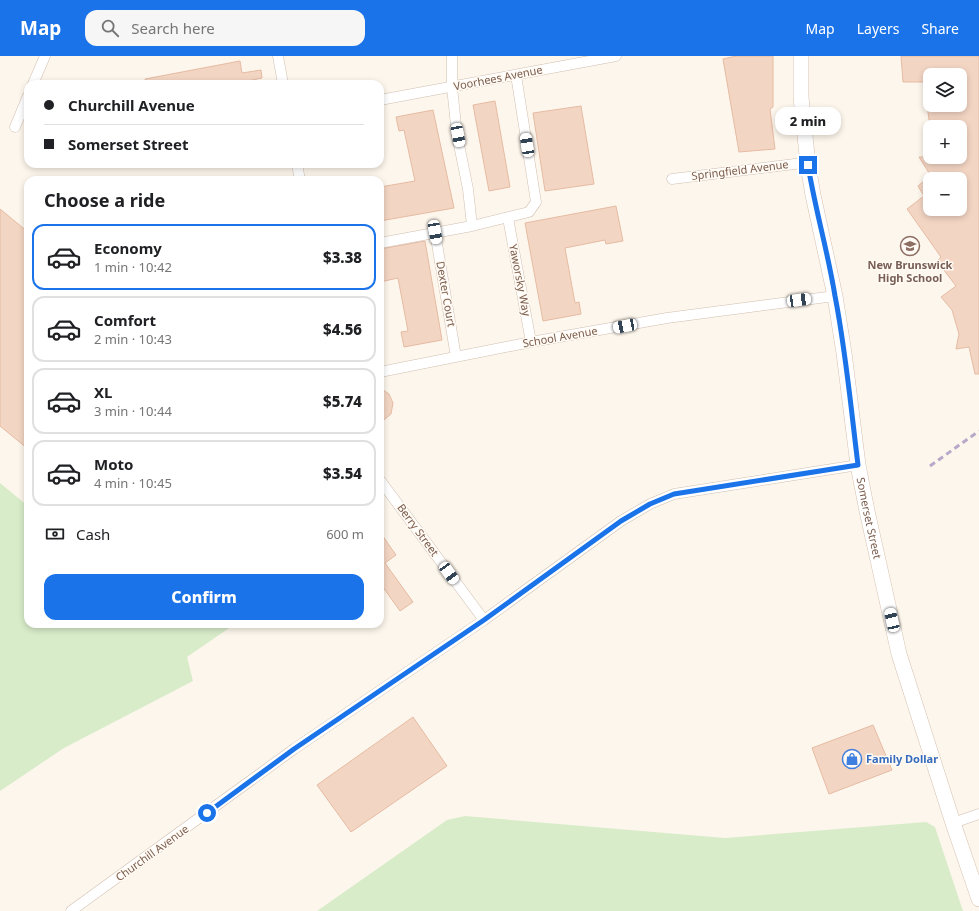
<!DOCTYPE html>
<html lang="en">
<head>
<meta charset="utf-8">
<style>
  :root { --surface:#fff; --page:#f6f6f6; --text:#202124; --muted:#757577; --line:#e0e0e0; --accent:#1a73e8 }
  body { margin:0; font-family:"Noto Sans",sans-serif; background:var(--page); color:var(--text); height:100vh; display:flex; flex-direction:column; font-size:15px; white-space:nowrap }
  * { box-sizing:border-box; margin:0 }
  p { font-size:13px; color:var(--muted) }
  .icon { flex:none; width:22px; height:22px; fill:none; stroke:currentColor; stroke-width:2; stroke-linecap:round; stroke-linejoin:round }
  .map { position:relative; flex:1; overflow:hidden }
  .side { position:absolute; left:24px; top:120px; width:360px; height:452px; display:flex; flex-direction:column; background:var(--surface); border-radius:12px; box-shadow:0 2px 6px #0003 }
  .side>* { flex:none }
  .hud { position:absolute; left:24px; top:24px; width:360px; height:88px; border-radius:12px; box-shadow:0 2px 6px #0003; display:grid; align-content:center; height:88px; padding:0 20px; background:var(--surface) }
  .controls { position:absolute; left:923px; top:12px; display:grid; gap:8px }
  .controls a { display:grid; place-items:center; width:44px; height:44px; border-radius:8px; background:var(--surface); box-shadow:0 2px 6px #0003; font-size:20px }
  .end { position:absolute; width:18px; height:18px; margin:-9px; border:5px solid #1a73e8; background:#fff; box-shadow:0 0 0 2px #fff }
  .from { border-radius:50% }
  .bubble { position:absolute; height:28px; border-radius:12px; background:var(--surface); box-shadow:0 2px 6px #0003; font-size:13px; font-weight:800; line-height:28px; text-align:center }
  .car { position:absolute; width:12px; height:24px; margin:-12px -6px; border-radius:5px; box-shadow:0 0 3px 1px #0007; background:linear-gradient(#fff 24%,#345 0 40%,#fff 0 76%,#345 0 86%,#fff 0) }
  .hud b { display:flex; align-items:center; gap:14px; height:38px; font-size:15px }
  .hud b+b { border-top:1px solid var(--line) }
  .hud i { width:10px; height:10px; background:var(--text) }
  ul { padding:0; list-style:none }
  li { display:flex; align-items:center; gap:12px; height:66px; margin:0 8px 6px; padding:0 12px; border:2px solid var(--line); border-radius:12px }
  li div { flex:1 }
  li b { display:block; font-size:15px }
  li em { font-style:normal; font-weight:800 }
  li.current { border-color:var(--accent) }
  li>.icon { width:36px; height:36px; stroke-width:1.5 }
  h2 { padding:0 20px; font-size:18px; line-height:48px }
  .pay { display:flex; align-items:center; gap:10px; height:44px; padding:0 20px; font-size:15px }
  .pay p { margin-inline-start:auto }
  .cta { display:flex; gap:8px; margin-top:auto; padding:8px 20px }
  .cta a { flex:1; height:46px; border-radius:12px; background:var(--accent); color:#fff; font-size:16px; font-weight:800; line-height:46px; text-align:center }
  header { display:flex; align-items:center; gap:24px; box-sizing:border-box; height:56px; padding:0 20px; background:var(--accent); color:#fff }
  header strong { font-size:19px }
  nav { display:flex; gap:22px; margin-inline-start:auto; font-size:14px }
  .search { width:280px; height:36px; background:var(--page); display:flex; align-items:center; gap:10px; box-sizing:border-box; padding:0 14px; border-radius:12px; color:var(--muted); font-size:15px }
  .map>svg:first-child { display:block }
  .green { fill:#d8ecc9 }
  .building { fill:#f3d5c3; stroke:#e6bba3 }
  .lines { fill:none; stroke-linecap:round; stroke-linejoin:round }
  .street-casing { stroke:#d1beb0; stroke-width:11 }
  .secondary-casing { stroke:#d6c0b0; stroke-width:16 }
  .street { stroke:#fff; stroke-width:10 }
  .secondary { stroke:#fff; stroke-width:15 }
  .rail { stroke:#b9a8c9; stroke-width:3; stroke-dasharray:6 4; stroke-linecap:butt }
  .route { stroke:#1a73e8; stroke-width:5 }
  .labels { text-anchor:middle; stroke-width:3; stroke-linejoin:round; paint-order:stroke }
  .street-label { font-size:11px; fill:#7a5c4d; stroke:#fffaf3 }
  .education-label { font-size:11px; font-weight:bold; fill:#785e54; stroke:#fffaf3 }
  .shop-label { font-size:11px; font-weight:bold; fill:#366cbe; stroke:#fffaf3; text-anchor:start }
</style>
</head>
<body>
<header>
<strong>Map</strong>
<div class="search"><svg class="icon" aria-label="search" viewBox="0 0 24 24"><circle cx="10" cy="10" r="6"/><path d="M15 15l6 6"/></svg>Search here</div>
<nav><a>Map</a><a>Layers</a><a>Share</a></nav>
</header>
<div class="map">
<svg width="979" height="855" viewBox="0 0 979 855">
  <rect width="100%" height="100%" fill="#fdf6ec"/>
  <path class="green" d="M0 427 28 450V568H235L187 601 193 625 64 692 0 735Z
    M465 760 725 782 926 766 935 771 963 855H317L447 764Z"/>
  <path class="building" d="M736 0H773V51L770 53 775 93 739 96 723 3Z
    M901 0H979V318H975L969 291 956 293 959 278 952 254 941 241 956 230 937 205 941 201 907 153 924 140 918 130 930 120V153H960V123H933L919 101H960V71H930L927 49H960V19H930V26H903Z
    M240 5 242 17 261 14 262 22 243 26V28H146L145 23Z
    M495 45 510 131 489 135 473 49Z
    M581 50 594 128 545 135 533 57Z
    M433 54 454 152 380 165V131L415 125 404 74 399 75 396 61Z
    M616 150 623 185 606 188 605 184 565 192 575 247 579 246 581 258 543 265 525 167Z
    M0 153 28 176V393L0 370Z
    M425 185 442 284 404 291 401 276 408 275 398 222 380 226V193Z
    M380 332 389 338 393 347 391 358 380 367Z
    M380 476 396 499 385 507 413 546 400 555 380 527Z
    M413 661 447 710 351 776 317 729Z
    M873 669 892 714 829 738 812 692Z"/>
  <g class="lines">
    <g class="street-casing">
      <path id="street" d="M278 0 283 28
        M452 0V31L457 79 468 133 472 170
        M33 28 45 0
        M380 44 616 0
        M15 71 28 40
        M297 108 300 124
        M672 123 803 107 808 109
        M508 162 531 286
        M435 176 456 301
        M380 187 472 170 529 156 536 146 516 19
        M380 316 531 286 667 262 835 240
        M380 424 484 564
        M953 767 979 758
        M71 855 294 693 484 564 621 465 650 448 674 438 858 409"/>
    </g>
    <g class="secondary-casing">
      <g id="secondary">
        <path id="s1" d="M801 0V41L808 109 813 139 835 240 844 297 858 409 867 455 899 598 953 767 979 843"/>
      </g>
    </g>
    <use href="#street" class="street"/>
    <use href="#secondary" class="secondary"/>
    <path class="rail" d="M930 410 979 375"/>
  </g>
  <g class="lines">
    <path class="route" d="M207 757 294 693 484 564 621 465 650 448 674 438 858 409C851 353 846 296 835 240 828 196 815 153 808 109"/>
  </g>
  <defs>
    <g id="school-ring" transform="scale(1)"><circle r="9.5" fill="#fffaf3" stroke="#8d6e63" stroke-width="1.5"/><path d="M0-5L7-2L0 1L-7-2ZM-4 1L0 2.5L4 1V4Q0 6-4 4Z" fill="#8d6e63"/></g>
    <g id="shop-ring" transform="scale(1)"><circle r="9.5" fill="#fffaf3" stroke="#3f7fe0" stroke-width="1.5"/><path d="M-5-2.5h2.3a2.7 3.5 0 0 1 5.4 0H5L5.5 6h-11ZM-1.5-2.5h3a1.5 2.3 0 0 0-3 0Z" fill="#3f7fe0"/></g>
  </defs>
  <g fill-rule="evenodd">
    <use href="#school-ring" x="910" y="190"/>
    <use href="#shop-ring" x="852" y="703"/>
  </g>
  <g class="labels">
    <g class="street-label">
      <text transform="translate(498 22) rotate(-11)" y="4">Voorhees Avenue</text>
      <text transform="translate(740 114) rotate(-7)" y="4">Springfield Avenue</text>
      <text transform="translate(520 224) rotate(79)" y="4">Yaworsky Way</text>
      <text transform="translate(446 238) rotate(80)" y="4">Dexter Court</text>
      <text transform="translate(560 281) rotate(-10)" y="4">School Avenue</text>
      <text dy="4" stroke="none"><textPath href="#s1" startOffset="468">Somerset Street</textPath></text>
      <text transform="translate(418 474) rotate(54)" y="4">Berry Street</text>
      <text transform="translate(152 797) rotate(-36)" y="4">Churchill Avenue</text>
    </g>
    <g class="education-label">
      <text x="910" y="213">New Brunswick<tspan x="910" dy="13">High School</tspan></text>
    </g>
    <g class="shop-label">
      <text x="866" y="707">Family Dollar</text>
    </g>
  </g>
</svg>
<div class="controls">
<a><svg class="icon" aria-label="layers" viewBox="0 0 24 24"><path d="M12 4l9 5-9 5-9-5zM3 14l9 5 9-5"/></svg></a>
<a>+</a>
<a>−</a>
</div>
<i class="end from" style="left:207px;top:757px"></i>
<i class="end" style="left:808px;top:109px"></i>
<div class="bubble" style="left:775px;top:51px;width:66px">2 min</div>
<i class="car" style="left:458px;top:79px;rotate:169deg"></i>
<i class="car" style="left:527px;top:89px;rotate:351deg"></i>
<i class="car" style="left:435px;top:176px;rotate:170deg"></i>
<i class="car" style="left:799px;top:244px;rotate:82deg"></i>
<i class="car" style="left:625px;top:270px;rotate:259deg"></i>
<i class="car" style="left:449px;top:517px;rotate:144deg"></i>
<i class="car" style="left:892px;top:564px;rotate:347deg"></i>
<div class="hud">
<b><i class="from"></i>Churchill Avenue</b>
<b><i></i>Somerset Street</b>
</div>
<section class="side">
<h2>Choose a ride</h2>
<ul>
<li class="current"><svg class="icon" aria-label="car" viewBox="0 0 24 24"><path d="M5 17H2v-5l4-1 3-4h7l3 4 3 1v5h-3M9 17h6M6 11h13"/><circle cx="7" cy="17" r="2"/><circle cx="17" cy="17" r="2"/></svg><div><b>Economy</b><p>1 min · 10:42</p></div><em>$3.38</em></li>
<li><svg class="icon" aria-label="car" viewBox="0 0 24 24"><path d="M5 17H2v-5l4-1 3-4h7l3 4 3 1v5h-3M9 17h6M6 11h13"/><circle cx="7" cy="17" r="2"/><circle cx="17" cy="17" r="2"/></svg><div><b>Comfort</b><p>2 min · 10:43</p></div><em>$4.56</em></li>
<li><svg class="icon" aria-label="car" viewBox="0 0 24 24"><path d="M5 17H2v-5l4-1 3-4h7l3 4 3 1v5h-3M9 17h6M6 11h13"/><circle cx="7" cy="17" r="2"/><circle cx="17" cy="17" r="2"/></svg><div><b>XL</b><p>3 min · 10:44</p></div><em>$5.74</em></li>
<li><svg class="icon" aria-label="car" viewBox="0 0 24 24"><path d="M5 17H2v-5l4-1 3-4h7l3 4 3 1v5h-3M9 17h6M6 11h13"/><circle cx="7" cy="17" r="2"/><circle cx="17" cy="17" r="2"/></svg><div><b>Moto</b><p>4 min · 10:45</p></div><em>$3.54</em></li>
</ul>
<div class="pay"><svg class="icon" aria-label="cash" viewBox="0 0 24 24"><path d="M3 7h18v10H3z"/><circle cx="12" cy="12" r="2"/></svg>Cash<p>600 m</p></div>
<div class="cta"><a>Confirm</a></div>
</section>
</div>
</body>
</html>
